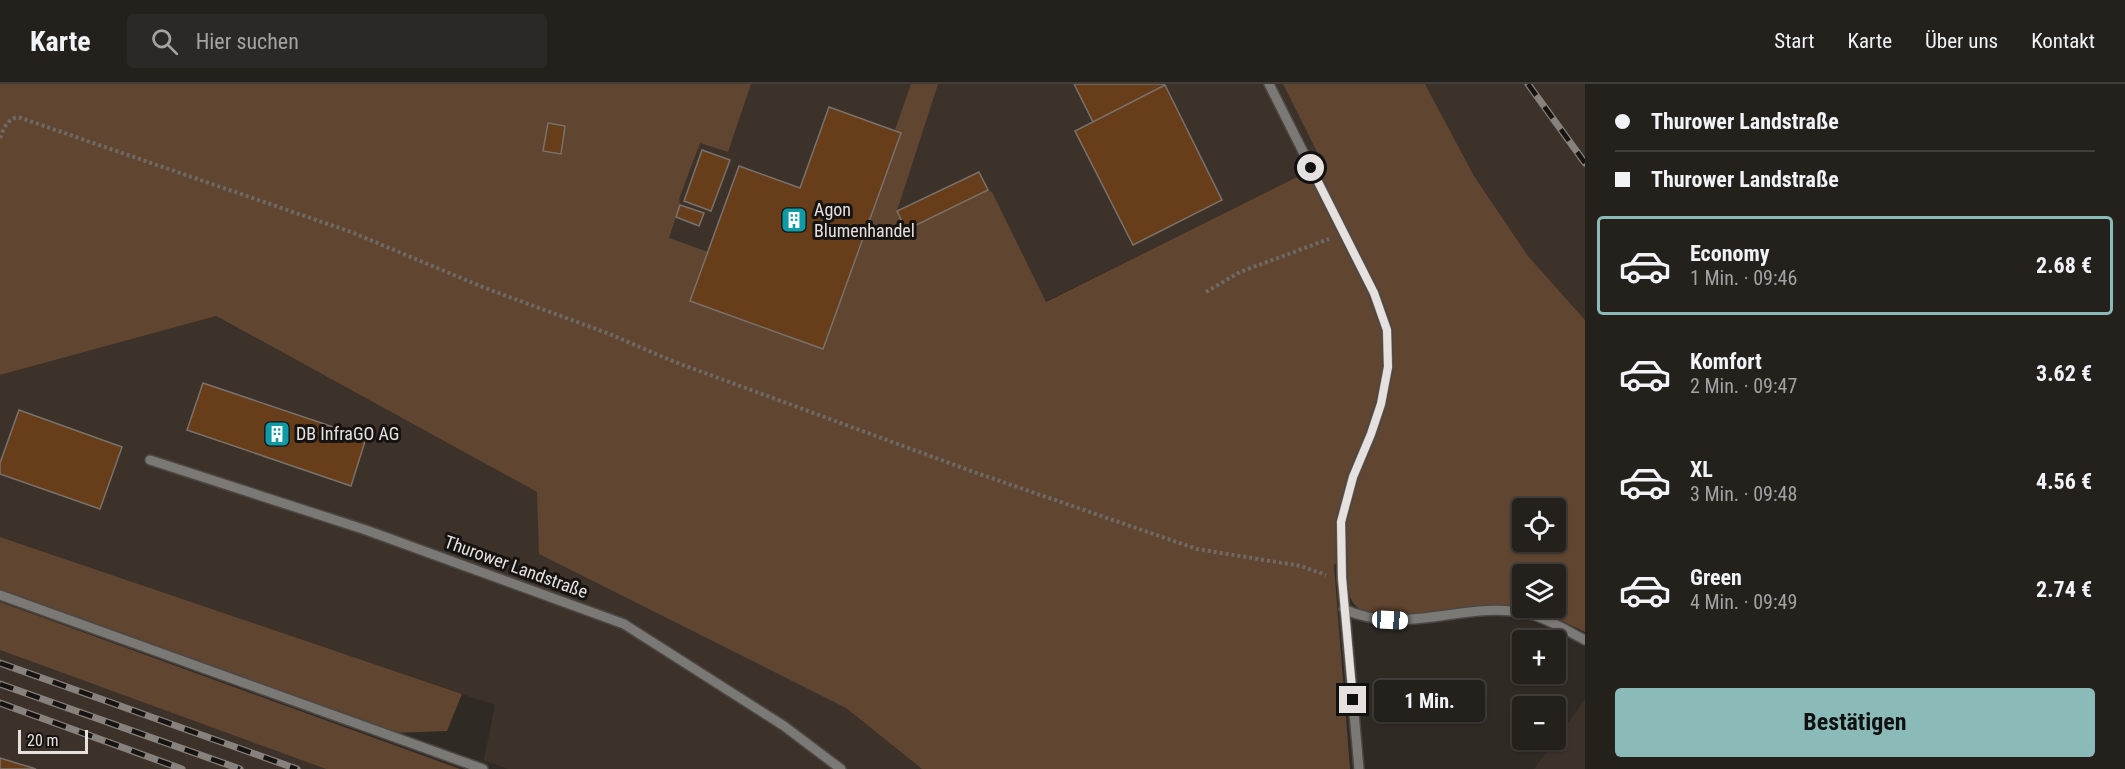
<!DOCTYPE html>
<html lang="de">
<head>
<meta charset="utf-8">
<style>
  :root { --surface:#24201c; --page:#2c2825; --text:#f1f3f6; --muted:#a3a3a3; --line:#413e3b; --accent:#8bbbb9 }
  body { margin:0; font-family:"Roboto Condensed",sans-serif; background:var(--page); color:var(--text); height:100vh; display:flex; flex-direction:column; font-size:22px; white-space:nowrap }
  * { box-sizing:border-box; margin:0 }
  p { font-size:20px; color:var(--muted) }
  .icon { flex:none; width:33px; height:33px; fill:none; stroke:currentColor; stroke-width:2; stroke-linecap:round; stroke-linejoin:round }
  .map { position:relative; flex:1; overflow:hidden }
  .details { display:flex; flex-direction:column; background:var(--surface); width:540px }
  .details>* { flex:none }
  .hud { display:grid; align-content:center; height:132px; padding:0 30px; background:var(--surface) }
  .tools { position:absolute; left:1512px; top:414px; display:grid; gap:12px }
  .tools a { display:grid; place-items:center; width:54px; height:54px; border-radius:6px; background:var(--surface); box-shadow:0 2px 4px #0004,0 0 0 2px var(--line); font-size:30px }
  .scale { position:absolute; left:18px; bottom:15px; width:70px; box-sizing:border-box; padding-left:6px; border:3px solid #e6e1de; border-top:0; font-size:16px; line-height:21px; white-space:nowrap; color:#e6e1de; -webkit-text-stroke:4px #161311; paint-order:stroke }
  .end { position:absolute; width:27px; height:27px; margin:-14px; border:8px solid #e6e1de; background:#111; box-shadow:0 0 0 3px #111 }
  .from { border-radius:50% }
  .bubble { position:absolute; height:42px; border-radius:6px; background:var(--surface); box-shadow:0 2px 4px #0004,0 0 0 2px var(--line); font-size:20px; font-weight:700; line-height:42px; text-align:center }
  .car { position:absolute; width:18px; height:36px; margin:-18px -9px; border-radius:8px; box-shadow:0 0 4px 2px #0007; background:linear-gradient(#fff 24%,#345 0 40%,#fff 0 76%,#345 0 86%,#fff 0) }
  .hud b { display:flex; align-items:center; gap:21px; height:57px; font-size:22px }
  .hud b+b { border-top:2px solid var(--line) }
  .hud i { width:15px; height:15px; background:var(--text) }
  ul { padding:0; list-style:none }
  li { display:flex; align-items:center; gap:18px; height:99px; margin:0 12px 9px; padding:0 18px; border:3px solid transparent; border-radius:6px }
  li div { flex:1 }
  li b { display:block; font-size:22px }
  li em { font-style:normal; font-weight:700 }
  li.selected { border-color:var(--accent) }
  li>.icon { width:54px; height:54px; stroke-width:1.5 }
  .cta { display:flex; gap:12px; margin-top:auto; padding:12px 30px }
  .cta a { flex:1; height:69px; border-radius:6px; background:var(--accent); color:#111; font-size:24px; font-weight:700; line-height:69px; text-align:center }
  header { display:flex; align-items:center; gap:36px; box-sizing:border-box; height:84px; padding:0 30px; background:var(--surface); border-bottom:2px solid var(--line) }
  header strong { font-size:28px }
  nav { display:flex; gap:33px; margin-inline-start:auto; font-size:21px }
  .search { width:420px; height:54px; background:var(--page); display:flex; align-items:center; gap:15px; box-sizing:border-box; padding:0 21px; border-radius:6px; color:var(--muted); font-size:22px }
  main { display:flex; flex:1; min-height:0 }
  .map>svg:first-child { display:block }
  .built { fill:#3d322a }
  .green { fill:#604531; fill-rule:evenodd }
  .building { fill:#673d1a; stroke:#79726c; stroke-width:1.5 }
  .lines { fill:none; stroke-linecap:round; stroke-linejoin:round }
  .service-casing { stroke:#4d4743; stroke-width:12 }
  .path { stroke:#6f6965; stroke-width:4; stroke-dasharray:3 3; stroke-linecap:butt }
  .service { stroke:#7a7976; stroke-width:9 }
  .rail-casing { stroke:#87827e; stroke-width:7 }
  .rail { stroke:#161311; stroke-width:4.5; stroke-dasharray:14; stroke-linecap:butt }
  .route { stroke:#e6e1de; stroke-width:8 }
  .labels { text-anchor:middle; stroke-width:6; stroke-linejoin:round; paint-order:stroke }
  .poi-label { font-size:18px; fill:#e6e1de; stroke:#161311; text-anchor:start }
  .street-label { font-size:18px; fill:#e6e1de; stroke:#161311 }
</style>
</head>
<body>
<header>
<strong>Karte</strong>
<div class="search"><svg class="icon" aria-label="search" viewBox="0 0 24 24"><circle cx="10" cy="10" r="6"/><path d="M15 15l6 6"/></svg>Hier suchen</div>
<nav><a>Start</a><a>Karte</a><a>Über uns</a><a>Kontakt</a></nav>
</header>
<main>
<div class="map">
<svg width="1585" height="685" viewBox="0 0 1585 685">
  <rect width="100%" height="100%" fill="#302a25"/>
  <path class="built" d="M509 0H1283L1323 80 877 301 517 177Z
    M1425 0H1585V236L1528 172 1474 92Z
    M215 232 537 408 846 624 922 685H508L484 676 495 621 0 453V291Z
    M0 566 326 685H0Z
    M1585 616V685H1534Z"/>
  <path class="green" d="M0 0H751L728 68 700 59 679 115 680 121 669 154 708 168 690 217 823 265 901 49 895 46 911 0H938L897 127 906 146 988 106 992 108 1046 218 1323 80 1283 0H1425L1474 92 1528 172 1585 236V548C1566 539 1546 528 1525 524 1514 522 1500 521 1489 522 1461 524 1372 544 1354 520 1344 508 1350 484 1347 470L1334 481 1350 685H922L846 624 539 470 537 408 216 232 0 291ZM1522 424H1556V458H1522ZM1522 490H1556V524H1522Z
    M0 453 462 610 447 647 393 649 0 507Z
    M0 518 460 685H326L0 566Z"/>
  <path class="building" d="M1074 0H1164L1165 1 1093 38Z
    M1165 1 1222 116 1133 161 1075 47Z
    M829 23 901 49 823 265 690 217 739 82 800 104Z
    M548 39 565 42 561 70 543 67Z
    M702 66 730 76 711 127 684 117Z
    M979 88 988 106 906 146 897 127Z
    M680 121 704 129 699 142 676 133Z
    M203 299 366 354 351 402 187 346Z
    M19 326 122 363 100 425 0 390V379Z
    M0 674 36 685H0Z"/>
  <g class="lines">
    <g class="service-casing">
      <path id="service" d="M1269 0 1374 209 1387 246 1388 283 1381 320 1371 350 1353 393 1341 438 1342 494 1359 685
        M150 376 366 446 624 540 784 642 841 685
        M0 511 483 685
        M1344 525C1403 553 1466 516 1526 529 1547 534 1566 546 1585 556"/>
    </g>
    <path class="path" d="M0 54C4 44 7 35 18 33L351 148 485 204 607 249 675 278 971 387 1197 465 1301 482 1326 491
      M1206 208 1240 188 1329 155"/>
    <use href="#service" class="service"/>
    <g class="rail-casing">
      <path id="rail" d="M1528 0 1585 79
        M0 579 297 685
        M0 600 240 685
        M0 619 182 685"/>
    </g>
    <use href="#rail" class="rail"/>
  </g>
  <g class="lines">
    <path class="route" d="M1311 84 1374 209 1387 246 1388 283 1381 320 1371 350 1353 393 1341 438 1342 494 1353 616"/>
  </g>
  <defs>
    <g id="building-square" transform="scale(1.35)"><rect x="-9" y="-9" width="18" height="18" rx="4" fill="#0f9aa8" stroke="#161311"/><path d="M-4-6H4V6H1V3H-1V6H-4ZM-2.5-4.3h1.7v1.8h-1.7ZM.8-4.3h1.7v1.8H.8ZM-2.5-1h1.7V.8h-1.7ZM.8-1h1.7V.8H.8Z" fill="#fff"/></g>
  </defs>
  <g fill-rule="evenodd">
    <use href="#building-square" x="794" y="136"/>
    <use href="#building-square" x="277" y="350"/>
  </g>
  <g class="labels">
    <g class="poi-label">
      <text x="814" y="132">Agon<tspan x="814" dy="21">Blumenhandel</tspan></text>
      <text x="296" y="356">DB InfraGO AG</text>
    </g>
    <g class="street-label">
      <text transform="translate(516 483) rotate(20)" y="6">Thurower Landstraße</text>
    </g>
  </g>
</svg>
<div class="tools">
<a><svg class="icon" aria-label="locate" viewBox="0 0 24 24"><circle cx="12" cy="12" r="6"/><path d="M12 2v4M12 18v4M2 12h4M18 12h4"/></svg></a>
<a><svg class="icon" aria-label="layers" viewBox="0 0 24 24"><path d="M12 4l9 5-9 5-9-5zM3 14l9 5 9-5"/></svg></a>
<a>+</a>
<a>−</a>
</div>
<div class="scale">20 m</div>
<i class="end from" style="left:1311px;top:84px"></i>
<i class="end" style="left:1353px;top:616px"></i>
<div class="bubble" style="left:1374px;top:596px;width:111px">1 Min.</div>
<i class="car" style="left:1390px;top:536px;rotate:93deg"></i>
</div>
<section class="details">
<div class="hud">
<b><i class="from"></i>Thurower Landstraße</b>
<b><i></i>Thurower Landstraße</b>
</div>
<ul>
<li class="selected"><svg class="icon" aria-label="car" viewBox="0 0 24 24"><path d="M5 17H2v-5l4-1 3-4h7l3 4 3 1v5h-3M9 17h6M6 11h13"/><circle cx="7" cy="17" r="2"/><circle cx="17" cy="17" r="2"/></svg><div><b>Economy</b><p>1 Min. · 09:46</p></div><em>2.68 €</em></li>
<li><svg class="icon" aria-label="car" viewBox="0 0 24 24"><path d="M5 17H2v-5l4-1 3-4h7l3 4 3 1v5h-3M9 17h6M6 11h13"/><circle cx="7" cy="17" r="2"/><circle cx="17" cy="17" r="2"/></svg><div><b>Komfort</b><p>2 Min. · 09:47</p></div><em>3.62 €</em></li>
<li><svg class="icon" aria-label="car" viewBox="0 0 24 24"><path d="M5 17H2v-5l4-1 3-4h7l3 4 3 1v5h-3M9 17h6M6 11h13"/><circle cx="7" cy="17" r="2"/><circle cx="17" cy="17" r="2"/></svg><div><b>XL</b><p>3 Min. · 09:48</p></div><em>4.56 €</em></li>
<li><svg class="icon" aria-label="car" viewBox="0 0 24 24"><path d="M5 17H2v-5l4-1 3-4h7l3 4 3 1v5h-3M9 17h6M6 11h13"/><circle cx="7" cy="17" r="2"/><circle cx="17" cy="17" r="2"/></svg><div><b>Green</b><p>4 Min. · 09:49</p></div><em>2.74 €</em></li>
</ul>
<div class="cta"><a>Bestätigen</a></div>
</section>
</main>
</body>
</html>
